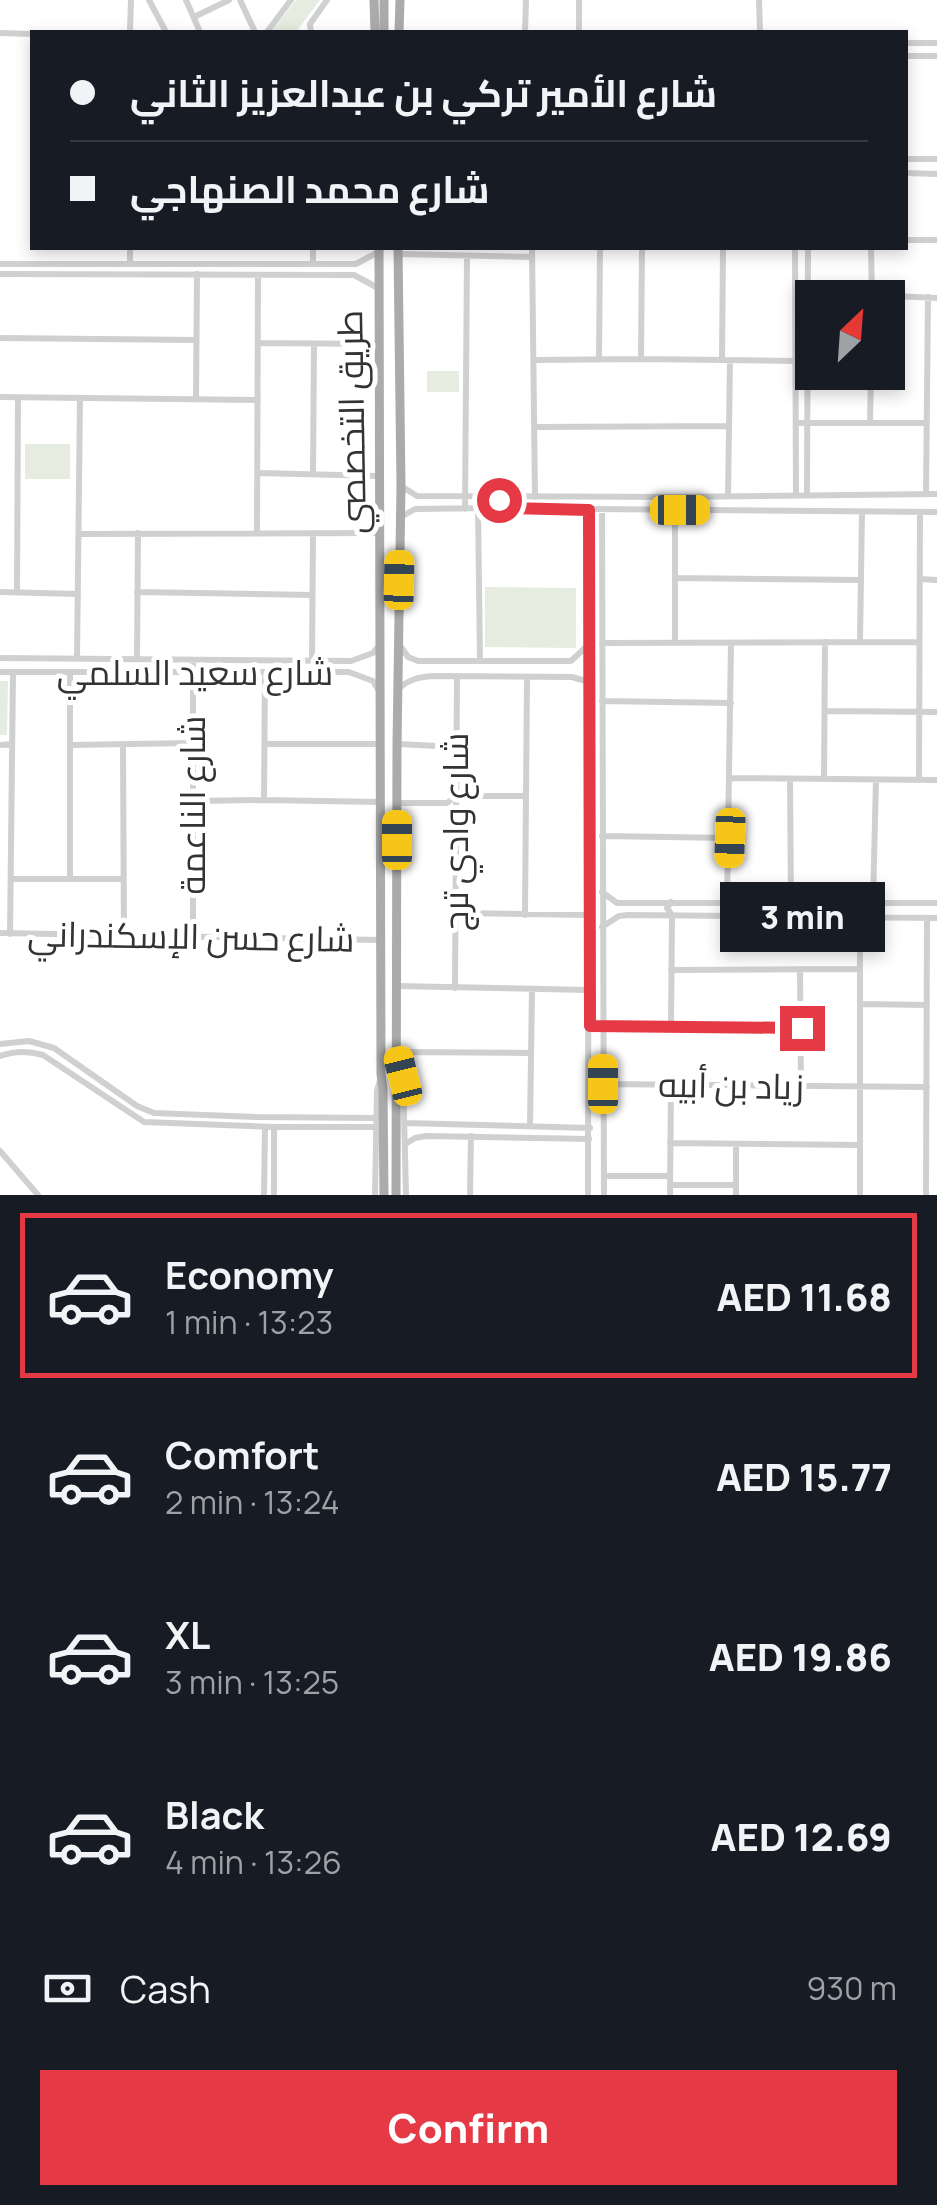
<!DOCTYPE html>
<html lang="en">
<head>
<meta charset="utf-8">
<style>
  :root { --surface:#171b24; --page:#242831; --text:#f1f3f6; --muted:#9ea1a6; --line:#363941; --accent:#e63946 }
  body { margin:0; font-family:Manrope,Cairo,sans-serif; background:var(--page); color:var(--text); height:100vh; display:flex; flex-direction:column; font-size:38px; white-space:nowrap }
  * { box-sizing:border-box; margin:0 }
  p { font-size:32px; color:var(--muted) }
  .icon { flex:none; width:55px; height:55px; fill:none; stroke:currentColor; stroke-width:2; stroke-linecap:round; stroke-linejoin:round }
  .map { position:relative; height:1195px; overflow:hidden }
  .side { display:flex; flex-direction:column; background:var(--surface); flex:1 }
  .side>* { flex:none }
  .hud { position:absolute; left:30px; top:30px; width:878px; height:220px; border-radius:0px; box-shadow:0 5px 15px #0003; display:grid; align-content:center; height:220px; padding:0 40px; background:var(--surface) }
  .needle { width:65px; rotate:25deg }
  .fabs { position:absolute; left:795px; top:280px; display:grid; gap:20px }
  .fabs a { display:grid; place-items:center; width:110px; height:110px; border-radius:0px; background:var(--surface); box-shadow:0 5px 15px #0003; font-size:50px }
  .end { position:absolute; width:45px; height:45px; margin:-22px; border:12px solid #e63946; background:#fff; box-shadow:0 0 0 5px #fff }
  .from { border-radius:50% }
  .bubble { position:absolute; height:70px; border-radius:0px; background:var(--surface); box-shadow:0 5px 15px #0003; font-size:32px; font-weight:800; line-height:70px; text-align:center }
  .car { position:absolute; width:30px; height:60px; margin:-30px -15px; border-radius:12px; box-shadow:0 0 8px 2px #0007; background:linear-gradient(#f5c518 24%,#345 0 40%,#f5c518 0 76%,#345 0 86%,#f5c518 0) }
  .hud b { display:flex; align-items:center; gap:35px; height:95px; font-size:38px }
  .hud b+b { border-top:2px solid var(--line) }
  .hud i { width:25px; height:25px; background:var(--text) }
  ul { padding:18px 0 0; list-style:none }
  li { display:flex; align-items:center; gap:30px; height:165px; margin:0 20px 15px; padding:0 20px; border:5px solid transparent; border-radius:0px }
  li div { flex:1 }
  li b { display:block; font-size:38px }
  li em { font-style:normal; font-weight:800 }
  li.active { border-color:var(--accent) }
  li>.icon { width:90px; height:90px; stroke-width:1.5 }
  .pay { display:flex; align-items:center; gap:25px; height:110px; padding:0 40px; font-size:38px }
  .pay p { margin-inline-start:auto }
  .action { display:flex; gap:20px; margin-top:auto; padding:20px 40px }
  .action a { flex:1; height:115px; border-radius:0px; background:var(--accent); color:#fff; font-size:40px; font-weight:800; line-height:115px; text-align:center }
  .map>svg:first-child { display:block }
  .green { fill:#e6ecdf }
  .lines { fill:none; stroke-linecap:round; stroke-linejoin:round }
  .minor { stroke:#d0d0d0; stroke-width:6 }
  .major { stroke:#ababab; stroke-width:9 }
  .route { stroke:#e63946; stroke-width:12 }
  .labels { text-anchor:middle; stroke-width:10; stroke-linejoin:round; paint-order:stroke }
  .street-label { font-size:35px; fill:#333; stroke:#fff }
</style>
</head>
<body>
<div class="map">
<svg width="937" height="1195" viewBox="0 0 937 1195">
  <rect width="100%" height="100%" fill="#fff"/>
  <path class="green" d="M296 0H320L296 32H271Z
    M427 371H459V392H427Z
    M25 444H70V479H25Z
    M485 587 576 588V648L485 647Z
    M0 681H8L7 735H0Z"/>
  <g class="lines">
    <path class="minor" d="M149 0 166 32
      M186 0 200 32
      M240 0 255 32
      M759 0 760 32
      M194 17 229 0
      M130 32 131 0
      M267 32 291 0
      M311 32 310 24 327 0
      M525 32 526 0
      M579 32V0
      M0 33 32 34
      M905 43H937
      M905 56H937
      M905 159H937
      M905 173 937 174
      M905 240H937
      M130 248V264
      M532 248 535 497
      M795 248 796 494
      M871 248 872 296
      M398 254 532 257
      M313 263V248
      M0 264H356L378 252
      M0 274 354 275 378 288
      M872 295 937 298
      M0 338 196 340
      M258 343 379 344
      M641 359 642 248
      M535 360 641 359 795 361
      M599 360 600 248
      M722 360 723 248
      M0 397 258 400
      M196 398 197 274
      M796 423H927
      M870 423 871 372
      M535 427 729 426
      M258 473 380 476
      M313 474 314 344
      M401 486 417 496 675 497 937 494
      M807 494 808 248
      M926 494 928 297
      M728 496 730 360
      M478 508 480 661
      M465 509 467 256
      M602 510 604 1195
      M401 517 415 509 490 508 937 512
      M257 532 258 275
      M80 534 380 533
      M675 578 861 580
      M920 579 937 580
      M0 592 78 594
      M17 592 18 398
      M137 592 312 595
      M860 640 862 512
      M675 642V497
      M602 643 919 642
      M399 644 408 657 418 661H571L587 646
      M0 658 351 661 373 653 381 643
      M77 658 80 398
      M137 659 138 533
      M312 660 313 533
      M0 672H349L373 681 380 693
      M70 673V879
      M399 688C410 679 419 677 433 676L572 677 589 682
      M602 701 731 703
      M826 711 937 712
      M265 744H381
      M397 744 458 747
      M0 745 12 744
      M70 745 192 743
      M123 745 124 936
      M731 778 937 780
      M790 779 791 903
      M824 779 825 642
      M919 780 920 512
      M264 800 265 673
      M194 801 264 800 380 802
      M397 803H447L456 796H525
      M602 836 730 838
      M11 879H123
      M602 892 617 903H937
      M671 902 667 908 672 915 671 1025
      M727 902 731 643
      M873 902 876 780
      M456 913 589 915
      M525 915 527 677
      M602 927 619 916 628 915 937 918
      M0 933 381 940
      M10 934 13 672
      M193 936V660
      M800 969 801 1087
      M671 970 860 969
      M396 986 589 990
      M455 988 457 676
      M860 1004 927 1005
      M590 1026 802 1027
      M0 1044 29 1041 54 1048 137 1106 154 1113 257 1117 376 1118
      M0 1056C14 1051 29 1051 43 1055L144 1122 274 1127H375
      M603 1084 927 1087
      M405 1123 590 1128
      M530 1126 532 989
      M407 1143 415 1138 426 1136 589 1139
      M670 1143 859 1145
      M0 1151 38 1195
      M604 1176H670
      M670 1185H735
      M264 1195 265 1127
      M274 1195V1127
      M375 1195 377 1091 380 1080
      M406 1195 403 1075 397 1052 531 1053
      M470 1195 471 1136
      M588 1195 589 510
      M670 1195 671 1086
      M736 1195V1144
      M860 1195V916
      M926 1195 927 918"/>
    <path class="major" d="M374 0 375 32
      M384 0V32
      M399 32 400 0
      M379 248 381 1074 383 1089 384 1195
      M396 1195 397 744 401 486 398 248"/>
  </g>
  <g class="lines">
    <path class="route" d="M499 500 500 504 506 508 589 510 590 1026 802 1028"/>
  </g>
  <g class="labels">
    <g class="street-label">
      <text transform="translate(352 422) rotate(-91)" y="12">طريق التخصصي</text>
      <text x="195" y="685">شارع سعيد السلمي</text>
      <text transform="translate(193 805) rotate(-90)" y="12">شارع الناعمة</text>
      <text transform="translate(456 832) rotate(-90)" y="12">شارع وادي ترج</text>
      <text transform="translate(191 937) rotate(1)" y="12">شارع حسن الإسكندراني</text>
      <text transform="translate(731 1086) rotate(1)" y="12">زياد بن أبيه</text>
    </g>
  </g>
</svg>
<div class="fabs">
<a><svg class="needle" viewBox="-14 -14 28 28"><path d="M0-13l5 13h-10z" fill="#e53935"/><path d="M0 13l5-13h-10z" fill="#9ea1a6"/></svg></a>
</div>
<i class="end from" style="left:499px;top:500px"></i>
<i class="end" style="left:802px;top:1028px"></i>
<div class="bubble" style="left:720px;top:882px;width:165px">3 min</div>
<i class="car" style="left:680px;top:510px;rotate:90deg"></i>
<i class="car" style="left:399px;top:580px;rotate:1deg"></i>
<i class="car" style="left:730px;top:838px;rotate:182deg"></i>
<i class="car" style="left:397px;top:840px;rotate:0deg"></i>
<i class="car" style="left:403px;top:1076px;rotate:346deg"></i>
<i class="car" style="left:603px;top:1084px;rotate:0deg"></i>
<div class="hud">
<b><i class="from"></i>شارع الأمير تركي بن عبدالعزيز الثاني</b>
<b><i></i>شارع محمد الصنهاجي</b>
</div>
</div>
<section class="side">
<ul>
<li class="active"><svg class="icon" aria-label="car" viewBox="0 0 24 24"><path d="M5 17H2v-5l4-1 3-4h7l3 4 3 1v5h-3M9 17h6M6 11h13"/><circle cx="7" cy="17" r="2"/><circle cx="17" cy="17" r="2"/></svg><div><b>Economy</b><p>1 min · 13:23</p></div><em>AED 11.68</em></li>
<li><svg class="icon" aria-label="car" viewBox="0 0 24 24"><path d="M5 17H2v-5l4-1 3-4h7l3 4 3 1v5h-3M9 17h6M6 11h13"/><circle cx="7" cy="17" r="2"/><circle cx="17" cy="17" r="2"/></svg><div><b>Comfort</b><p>2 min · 13:24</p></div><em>AED 15.77</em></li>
<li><svg class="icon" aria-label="car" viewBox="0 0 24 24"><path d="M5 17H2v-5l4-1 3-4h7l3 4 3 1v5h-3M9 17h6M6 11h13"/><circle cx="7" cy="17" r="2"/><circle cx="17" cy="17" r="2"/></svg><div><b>XL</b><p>3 min · 13:25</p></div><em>AED 19.86</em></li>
<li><svg class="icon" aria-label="car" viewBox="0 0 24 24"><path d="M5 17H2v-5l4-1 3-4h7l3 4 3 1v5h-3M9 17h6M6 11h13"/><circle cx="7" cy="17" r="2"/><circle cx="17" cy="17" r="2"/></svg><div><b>Black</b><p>4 min · 13:26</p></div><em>AED 12.69</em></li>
</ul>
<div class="pay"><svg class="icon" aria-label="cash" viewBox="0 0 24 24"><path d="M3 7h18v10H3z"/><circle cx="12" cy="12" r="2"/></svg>Cash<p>930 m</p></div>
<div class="action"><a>Confirm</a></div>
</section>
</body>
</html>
